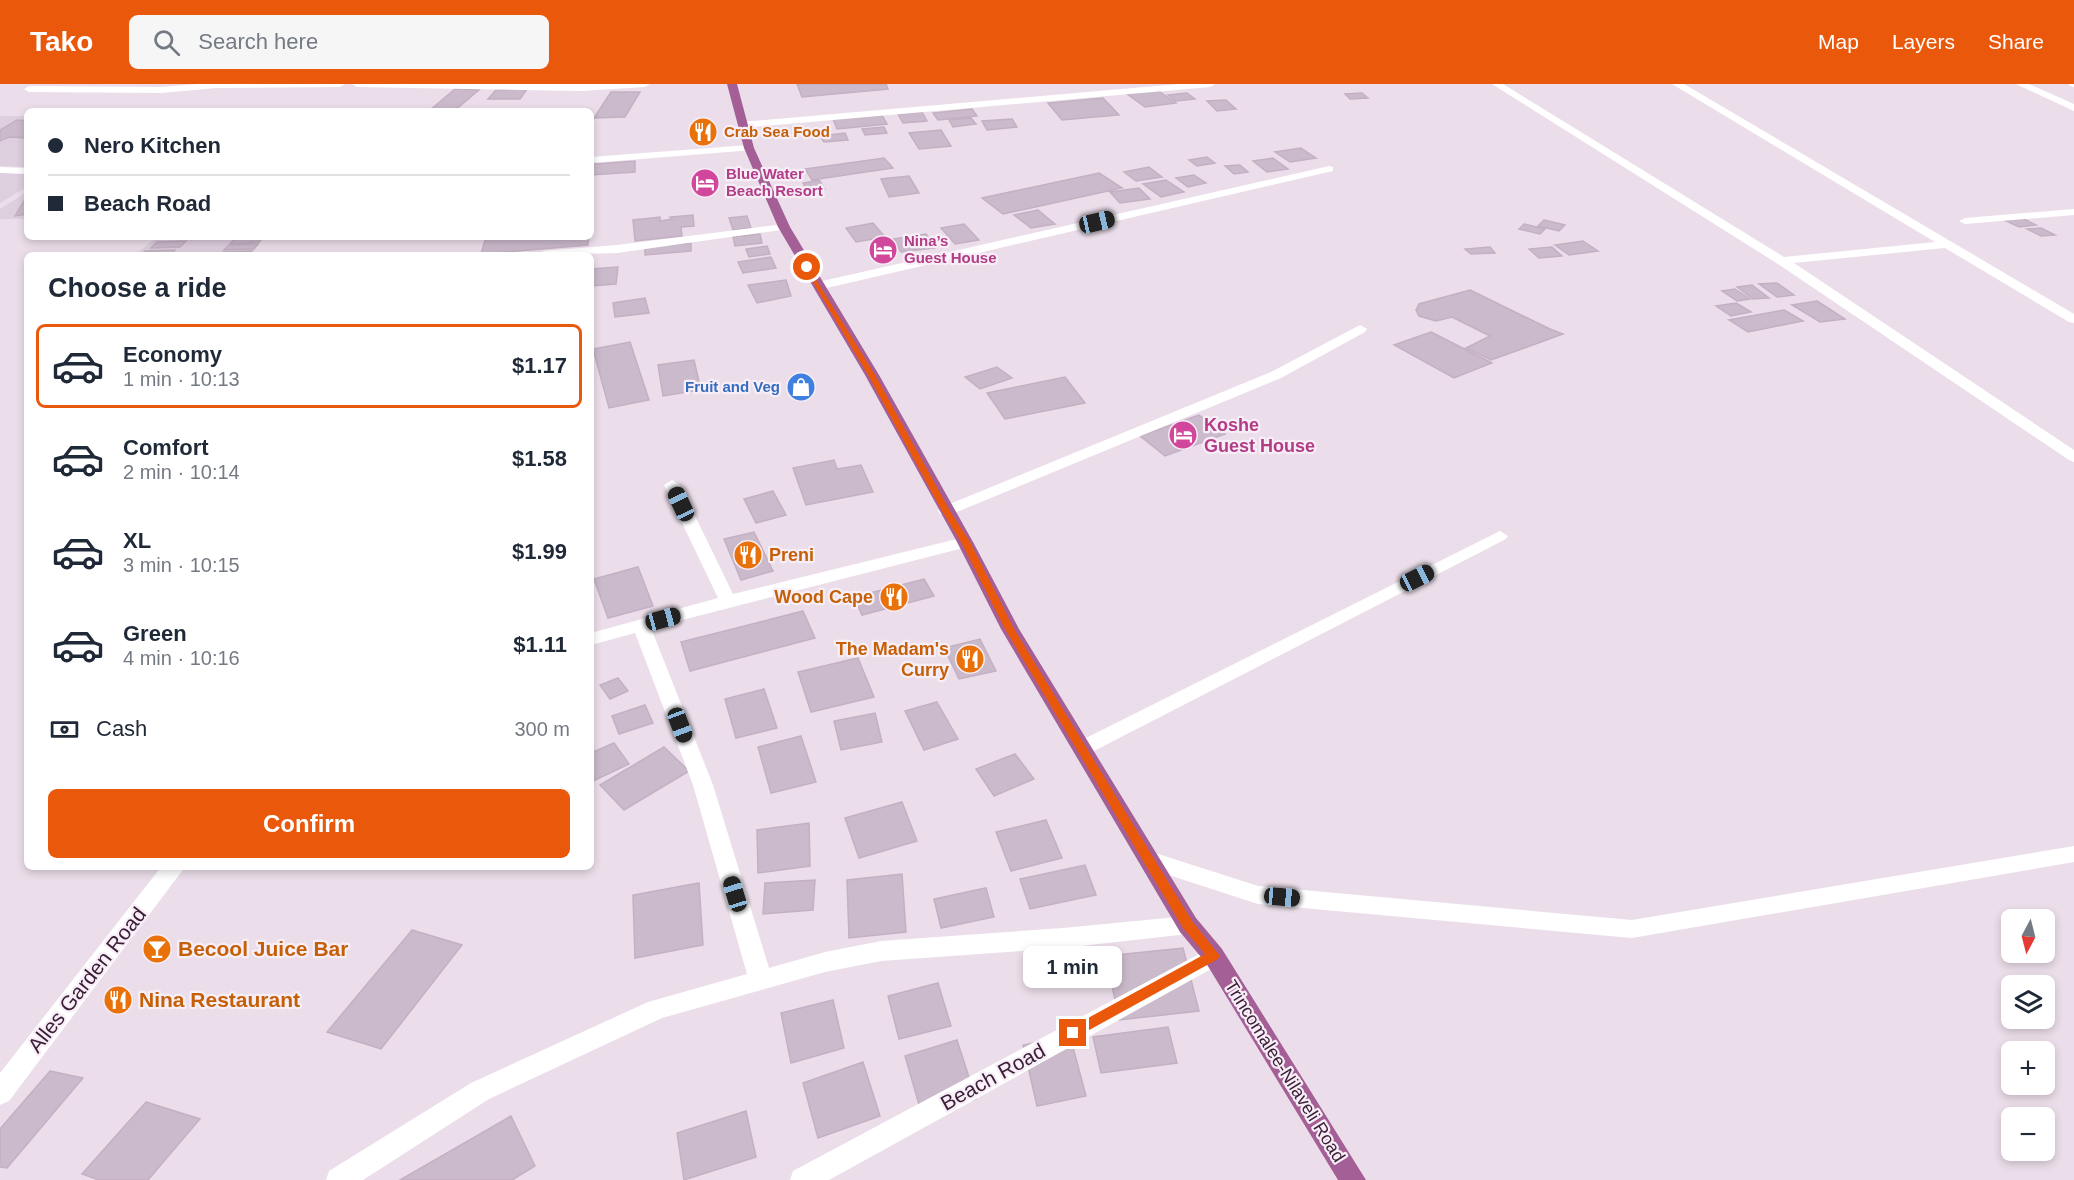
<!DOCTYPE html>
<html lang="en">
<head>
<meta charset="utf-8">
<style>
  :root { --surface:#fff; --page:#f6f6f7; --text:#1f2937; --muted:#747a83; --line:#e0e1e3; --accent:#ea580c }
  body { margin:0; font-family:Arial,sans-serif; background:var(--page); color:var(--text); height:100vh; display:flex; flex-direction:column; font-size:22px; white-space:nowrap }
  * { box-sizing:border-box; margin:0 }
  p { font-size:20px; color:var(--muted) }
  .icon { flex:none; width:33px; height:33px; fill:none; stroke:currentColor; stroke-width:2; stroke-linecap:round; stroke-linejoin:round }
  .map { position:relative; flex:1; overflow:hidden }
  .side { position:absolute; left:24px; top:168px; width:570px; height:618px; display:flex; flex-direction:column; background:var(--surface); border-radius:9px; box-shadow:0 3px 9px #0003 }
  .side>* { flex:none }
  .hud { position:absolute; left:24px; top:24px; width:570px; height:132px; border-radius:9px; box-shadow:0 3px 9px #0003; display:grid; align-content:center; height:132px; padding:0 24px; background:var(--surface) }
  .needle { width:39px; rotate:187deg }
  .fabs { position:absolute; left:2001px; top:825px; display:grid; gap:12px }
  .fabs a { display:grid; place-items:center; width:54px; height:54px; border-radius:9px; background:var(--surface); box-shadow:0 3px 9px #0003; font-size:30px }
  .end { position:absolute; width:27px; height:27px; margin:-14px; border:8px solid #ea580c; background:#fff; box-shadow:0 0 0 3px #fff }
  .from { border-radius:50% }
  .bubble { position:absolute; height:42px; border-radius:9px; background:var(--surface); box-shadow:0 3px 9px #0003; font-size:20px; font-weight:700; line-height:42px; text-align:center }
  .car { position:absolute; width:18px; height:36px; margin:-18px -9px; border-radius:8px; box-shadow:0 0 4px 2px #0007; background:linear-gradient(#222 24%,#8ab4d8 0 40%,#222 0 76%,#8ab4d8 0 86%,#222 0) }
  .hud b { display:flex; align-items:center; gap:21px; height:57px; font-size:22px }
  .hud b+b { border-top:2px solid var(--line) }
  .hud i { width:15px; height:15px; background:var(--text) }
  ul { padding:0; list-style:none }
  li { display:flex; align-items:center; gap:18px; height:84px; margin:0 12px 9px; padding:0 12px; border:3px solid transparent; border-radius:9px }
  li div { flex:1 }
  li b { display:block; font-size:22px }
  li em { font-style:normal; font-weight:700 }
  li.current { border-color:var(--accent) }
  li>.icon { width:54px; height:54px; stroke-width:1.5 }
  h2 { padding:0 24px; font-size:27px; line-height:72px }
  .pay { display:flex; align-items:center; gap:15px; height:66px; padding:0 24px; font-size:22px }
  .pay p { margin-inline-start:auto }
  .primary-button { display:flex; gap:12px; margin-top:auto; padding:12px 24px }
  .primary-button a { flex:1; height:69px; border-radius:9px; background:var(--accent); color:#fff; font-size:24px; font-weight:700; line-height:69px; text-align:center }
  header { display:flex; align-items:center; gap:36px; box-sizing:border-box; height:84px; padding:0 30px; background:var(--accent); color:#fff }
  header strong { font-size:28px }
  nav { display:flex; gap:33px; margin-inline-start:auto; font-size:21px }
  .search { width:420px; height:54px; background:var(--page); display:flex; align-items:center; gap:15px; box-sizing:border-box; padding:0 21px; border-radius:9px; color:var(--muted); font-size:22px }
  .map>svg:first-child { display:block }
  .built { fill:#decfde }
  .building { fill:#cbbacb; stroke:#c4b0c3; stroke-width:1.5 }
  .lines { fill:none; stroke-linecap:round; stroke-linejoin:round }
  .minor { fill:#fff; fill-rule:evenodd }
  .major { fill:#a35f96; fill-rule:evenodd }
  .route { fill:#ea580c }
  .labels { text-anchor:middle; stroke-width:4.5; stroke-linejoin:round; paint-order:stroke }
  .far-food-label { font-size:15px; font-weight:bold; fill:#c56008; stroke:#f7eef7; text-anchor:start }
  .far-hotel-label { font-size:15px; font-weight:bold; fill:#b23c85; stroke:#f7eef7; text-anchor:start }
  .far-shop-label { font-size:15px; font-weight:bold; fill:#366cbe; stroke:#f7eef7; text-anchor:end }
  .hotel-label { font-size:18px; font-weight:bold; fill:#b23c85; stroke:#f7eef7; text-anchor:start }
  .food-label { font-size:18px; font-weight:bold; fill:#c56008; stroke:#f7eef7; text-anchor:end }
  .street-label { font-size:18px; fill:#3b1e36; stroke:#f7eef7 }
  .near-food-label { font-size:21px; font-weight:bold; fill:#c56008; stroke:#f7eef7; text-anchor:start }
  .near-street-label { font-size:21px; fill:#3b1e36; stroke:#f7eef7 }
</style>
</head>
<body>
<header>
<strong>Tako</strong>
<div class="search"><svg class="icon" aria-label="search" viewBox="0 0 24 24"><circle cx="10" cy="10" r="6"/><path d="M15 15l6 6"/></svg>Search here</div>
<nav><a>Map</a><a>Layers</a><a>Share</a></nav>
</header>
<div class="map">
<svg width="2074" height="1096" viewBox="0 0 2074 1096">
  <rect width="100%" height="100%" fill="#ebdeea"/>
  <path class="built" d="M0 32H27V83L0 82Z
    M0 88 27 89V103L0 119Z
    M27 108V135H0V125Z
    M157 153H265L249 171H135Z"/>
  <path class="building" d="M797 0H886L888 5 802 13Z
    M455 5 479 6 454 27H429Z
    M527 5 520 15H488L496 6Z
    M1157 6 1176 19 1145 23 1127 10Z
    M611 8H640L625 33 594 34Z
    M1187 9 1195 15 1176 17 1168 11Z
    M1362 9 1368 14 1350 15 1345 10Z
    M1103 14 1119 31 1062 36 1048 19Z
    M1226 16 1236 25 1217 27 1207 17Z
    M972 25 977 32 938 36 933 29Z
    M922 28 927 37 903 39 898 30Z
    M882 31 887 40 837 45 833 35Z
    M971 34 976 40 953 43 949 36Z
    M1012 35 1017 43 987 46 982 37Z
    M17 36 27 37V54L9 53 0 57V46Z
    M884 43 887 49 865 51 862 45Z
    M941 46 951 62 919 65 909 49Z
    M845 49 848 56 824 58 820 52Z
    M1301 64 1316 74 1290 78 1275 68Z
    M1207 73 1215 79 1197 82 1189 76Z
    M884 74 893 84 812 96 805 85Z
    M1273 74 1288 85 1267 88 1253 77Z
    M594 76 596 80 635 77V88L591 91V77Z
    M1240 81 1248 88 1234 90 1225 82Z
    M1149 83 1162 93 1136 97 1124 88Z
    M1099 89 1122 104 1003 130 982 114Z
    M1194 91 1206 99 1188 103 1176 94Z
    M909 92 919 109 889 113 881 95Z
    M819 96 825 105 808 107 803 99Z
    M1166 96 1184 108 1161 113 1143 100Z
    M1139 104 1150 115 1120 119 1110 108Z
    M27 112V130L15 132Z
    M1038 126 1055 140 1031 144 1014 131Z
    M693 131 694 142 681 143 682 152 635 157 633 136 660 133V137L672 135 670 133Z
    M747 132 751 144 733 146 729 134Z
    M2022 134 2036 141 2019 143 2004 136Z
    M1544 136 1565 141 1559 147 1538 142Z
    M873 139 885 153 856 158 846 144Z
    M964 140 979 156 955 160 941 144Z
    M1524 140 1545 145 1540 150 1519 145Z
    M2041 144 2055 151 2041 152 2027 145Z
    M760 150 762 159 735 162 733 153Z
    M926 150 935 164 901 168 893 155Z
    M264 153 259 158 230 160 235 154Z
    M486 153H589L588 161 481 170Z
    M186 157 180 163 151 164 157 158Z
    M1583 157 1598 167 1569 171 1555 161Z
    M691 159V167L645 171V163Z
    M258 160 254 165 224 166 229 161Z
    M767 162 770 170 749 173 746 165Z
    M1490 163 1495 169 1471 170 1465 165Z
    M1552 163 1562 172 1539 174 1529 165Z
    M175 166 170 171H142L145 167Z
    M252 167 248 171H220L223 168Z
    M771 173 776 184 743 189 738 178Z
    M618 183 616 200 591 202V185Z
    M786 196 791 212 757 219 748 201Z
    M1777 199 1794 211 1777 213 1759 200Z
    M1752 201 1769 214 1753 215 1737 203Z
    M1735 205 1750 215 1737 217 1722 207Z
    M1470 206 1550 245 1563 250 1491 276 1466 264 1490 252 1452 233 1436 237 1419 232 1416 226 1419 220Z
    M645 214 649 229 615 233 613 219Z
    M1817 217 1845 235 1820 238 1792 221Z
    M1736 219 1751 228 1731 232 1716 222Z
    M1784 226 1803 237 1748 248 1729 236Z
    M1431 248 1492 279 1454 294 1394 261Z
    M630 258 649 316 609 324 593 265Z
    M694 276 701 306 663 312 658 281Z
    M997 283 1012 294 980 305 965 293Z
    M1065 293 1085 319 1005 335 987 309Z
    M1199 331 1225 350 1165 372 1140 352Z
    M834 376 837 385 861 381 873 408 806 421 793 384Z
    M773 407 786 431 756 439 744 415Z
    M754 448 773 487 741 496 724 455Z
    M638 483 653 522 608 534 594 495Z
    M924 495 934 512 862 531 854 513Z
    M803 527 815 554 690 587 681 558Z
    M980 555 996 587 959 595 944 564Z
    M858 574 874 613 811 628 798 588Z
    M618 594 628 607 610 615 600 601Z
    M764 605 777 644 736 654 725 615Z
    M937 618 958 655 924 666 905 627Z
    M645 621 653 639 619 650 612 632Z
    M875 629 882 658 841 666 834 637Z
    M801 652 816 698 771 709 758 663Z
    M614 659 629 680 591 698V669Z
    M664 663 689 687 624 726 600 701Z
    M1015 670 1034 695 994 712 976 685Z
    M902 718 917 757 859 774 845 734Z
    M1046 736 1062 774 1011 787 996 748Z
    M809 739 810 782 758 789 757 746Z
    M1085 781 1096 811 1030 825 1020 795Z
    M902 790 906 848 849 854 847 796Z
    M815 796 813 826 763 830 765 799Z
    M699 799 703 861 635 874 633 811Z
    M986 804 994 833 941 844 934 815Z
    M412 846 462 861 381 965 327 948Z
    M1183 864 1199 927 1119 936 1106 872Z
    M938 899 951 942 899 955 888 912Z
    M833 916 844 964 791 979 781 929Z
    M1168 943 1177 979 1101 989 1093 953Z
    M1070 952 1086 1012 1037 1022 1023 961Z
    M957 956 976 1015 922 1031 905 972Z
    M863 978 880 1032 818 1054 803 999Z
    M50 987 83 994 7 1084 0 1083V1045Z
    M146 1018 200 1035 148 1096H99L82 1090Z
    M746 1027 756 1073 684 1096 677 1049Z
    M511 1032 535 1082 512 1096H400Z"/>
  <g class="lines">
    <path class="minor" d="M197 0H345L340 3 216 4 161 9 29 8 24 5 29 2 161 3Z
      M352 0H650L645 3 581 7 357 3Z
      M1179 0H1215L1210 3 742 44 737 41 742 38Z
      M1492 0H1503L1784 173 1935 158 1672 0H1684L2074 230V239L2069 238 1945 164 1794 179 2074 366V378L2069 376 1778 180Z
      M2016 0H2029L2074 20V27Z
      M2068 0H2074V3L2070 2Z
      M749 61 754 64 753 66 591 79V73Z
      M1329 82 1333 83V87L818 206 812 202 818 198Z
      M0 83 27 84V90L0 89Z
      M2074 125V131L1965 140 1959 137 1965 134Z
      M784 140 790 143 788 145 617 169 537 171 543 167 617 161Z
      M1360 241 1367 245 1365 248 1281 294 952 430H940L938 427 940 424 1271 288Z
      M672 396 680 401 733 510 965 453 973 458 971 462 651 544 713 701 769 884 825 868 881 857 1063 844 1188 832 1196 834 1199 841 1196 848 1188 850 1063 864 881 877 825 888 662 934 489 1015 363 1096H326L329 1087 471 999 648 918 747 890 693 701 635 549 591 561V549L718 514 664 401Z
      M1500 447 1508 452 1506 455 1090 669 1083 671 1076 669 1073 664 1076 659Z
      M2074 762V778L1632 854 1258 820 1141 782 1138 776 1141 770 1149 767 1258 802 1632 836Z
      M161 783H185L9 1017 0 1021V989Z
      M1214 862 1222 865 1226 872 1222 879 829 1096H790L793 1087Z"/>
    <path class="major" d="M727 0H737L754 64 790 143 879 291 973 458 1019 545 1196 834 1222 865 1366 1096H1338L1206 879 1180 848 1001 545 957 458 865 291 778 143 744 64Z"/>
  </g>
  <path class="route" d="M807 181 875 291 950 427 970 458 1014 545 1192 837 1220 872 1218 875 1073 955 1068 953 1066 949 1068 945 1205 870 1183 844 1005 545 961 458 942 427 868 291 804 183Z"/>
  <defs>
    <g id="restaurant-disc" transform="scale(1.5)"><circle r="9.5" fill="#e8710a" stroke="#f7eef7"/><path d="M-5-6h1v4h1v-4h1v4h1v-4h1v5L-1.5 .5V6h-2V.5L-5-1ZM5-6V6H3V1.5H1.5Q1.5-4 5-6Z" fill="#fff"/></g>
    <g id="hotel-disc" transform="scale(1.5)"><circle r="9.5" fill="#d1479c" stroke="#f7eef7"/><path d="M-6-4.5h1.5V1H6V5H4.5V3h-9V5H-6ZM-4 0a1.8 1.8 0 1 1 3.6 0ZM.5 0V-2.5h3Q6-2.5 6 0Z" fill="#fff"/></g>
    <g id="shop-disc" transform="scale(1.5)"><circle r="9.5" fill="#3f7fe0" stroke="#f7eef7"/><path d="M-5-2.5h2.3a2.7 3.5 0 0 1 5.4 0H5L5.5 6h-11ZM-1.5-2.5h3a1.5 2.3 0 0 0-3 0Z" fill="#fff"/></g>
    <g id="bar-disc" transform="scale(1.5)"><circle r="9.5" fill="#e8710a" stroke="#f7eef7"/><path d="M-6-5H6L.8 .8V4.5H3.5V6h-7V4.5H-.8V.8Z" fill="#fff"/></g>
  </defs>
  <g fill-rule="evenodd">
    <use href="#restaurant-disc" x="703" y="48"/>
    <use href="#hotel-disc" x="705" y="99"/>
    <use href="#hotel-disc" x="883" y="166"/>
    <use href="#shop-disc" x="801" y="303"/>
    <use href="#hotel-disc" x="1183" y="351"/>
    <use href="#restaurant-disc" x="748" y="471"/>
    <use href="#restaurant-disc" x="894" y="513"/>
    <use href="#restaurant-disc" x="970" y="575"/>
    <use href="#bar-disc" x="157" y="865"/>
    <use href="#restaurant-disc" x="118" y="916"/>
  </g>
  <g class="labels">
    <g class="far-food-label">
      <text x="724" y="53">Crab Sea Food</text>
    </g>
    <g class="far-hotel-label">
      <text x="726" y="95">Blue Water<tspan x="726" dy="17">Beach Resort</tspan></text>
      <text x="904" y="162">Nina’s<tspan x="904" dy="17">Guest House</tspan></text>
    </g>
    <g class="far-shop-label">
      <text x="780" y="308">Fruit and Veg</text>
    </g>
    <g class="hotel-label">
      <text x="1204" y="347">Koshe<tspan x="1204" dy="21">Guest House</tspan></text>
    </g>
    <g class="food-label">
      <text x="769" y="477" text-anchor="start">Preni</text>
      <text x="873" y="519">Wood Cape</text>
      <text x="949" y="571">The Madam's<tspan x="949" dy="21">Curry</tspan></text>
    </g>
    <g class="street-label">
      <text transform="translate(1285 987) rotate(58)" y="6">Trincomalee-Nilaveli Road</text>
    </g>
    <g class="near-food-label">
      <text x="178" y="872">Becool Juice Bar</text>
      <text x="139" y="923">Nina Restaurant</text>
    </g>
    <g class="near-street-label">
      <text transform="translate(87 896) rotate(-52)" y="7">Alles Garden Road</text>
      <text transform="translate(993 993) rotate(-29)" y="7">Beach Road</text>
    </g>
  </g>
</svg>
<div class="fabs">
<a><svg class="needle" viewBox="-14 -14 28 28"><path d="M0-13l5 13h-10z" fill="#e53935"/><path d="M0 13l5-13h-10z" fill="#747a83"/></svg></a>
<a><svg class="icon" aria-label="layers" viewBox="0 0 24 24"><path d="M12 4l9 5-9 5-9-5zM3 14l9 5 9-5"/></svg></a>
<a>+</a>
<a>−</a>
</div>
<i class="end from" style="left:807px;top:183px"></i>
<i class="end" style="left:1073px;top:949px"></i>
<div class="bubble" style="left:1023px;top:862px;width:99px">1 min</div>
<i class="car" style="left:1097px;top:138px;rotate:77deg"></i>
<i class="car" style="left:681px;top:420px;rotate:335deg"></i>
<i class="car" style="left:1417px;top:494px;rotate:63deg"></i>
<i class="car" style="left:663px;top:535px;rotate:75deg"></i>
<i class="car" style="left:680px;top:641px;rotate:159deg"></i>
<i class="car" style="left:735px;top:810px;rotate:343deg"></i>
<i class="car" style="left:1282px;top:813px;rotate:95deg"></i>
<div class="hud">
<b><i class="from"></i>Nero Kitchen</b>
<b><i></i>Beach Road</b>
</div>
<section class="side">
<h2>Choose a ride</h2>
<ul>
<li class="current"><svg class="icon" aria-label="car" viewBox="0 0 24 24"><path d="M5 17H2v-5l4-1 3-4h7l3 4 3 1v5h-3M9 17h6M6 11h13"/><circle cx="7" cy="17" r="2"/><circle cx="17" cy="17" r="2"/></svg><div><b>Economy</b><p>1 min · 10:13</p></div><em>$1.17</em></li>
<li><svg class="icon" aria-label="car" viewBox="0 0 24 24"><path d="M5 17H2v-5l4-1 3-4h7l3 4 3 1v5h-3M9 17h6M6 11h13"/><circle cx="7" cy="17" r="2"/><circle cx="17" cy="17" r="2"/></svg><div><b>Comfort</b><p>2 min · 10:14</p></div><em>$1.58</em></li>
<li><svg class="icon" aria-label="car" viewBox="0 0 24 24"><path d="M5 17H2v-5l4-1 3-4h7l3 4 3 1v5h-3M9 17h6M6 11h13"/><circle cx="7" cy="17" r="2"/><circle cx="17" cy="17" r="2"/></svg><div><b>XL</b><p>3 min · 10:15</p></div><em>$1.99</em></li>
<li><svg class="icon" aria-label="car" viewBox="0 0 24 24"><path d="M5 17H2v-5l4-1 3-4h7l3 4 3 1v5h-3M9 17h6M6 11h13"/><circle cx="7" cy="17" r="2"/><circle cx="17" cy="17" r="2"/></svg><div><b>Green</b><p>4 min · 10:16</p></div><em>$1.11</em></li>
</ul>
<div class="pay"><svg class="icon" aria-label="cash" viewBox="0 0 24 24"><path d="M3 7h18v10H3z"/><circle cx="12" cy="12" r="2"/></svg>Cash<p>300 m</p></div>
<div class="primary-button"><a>Confirm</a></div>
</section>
</div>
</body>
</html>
